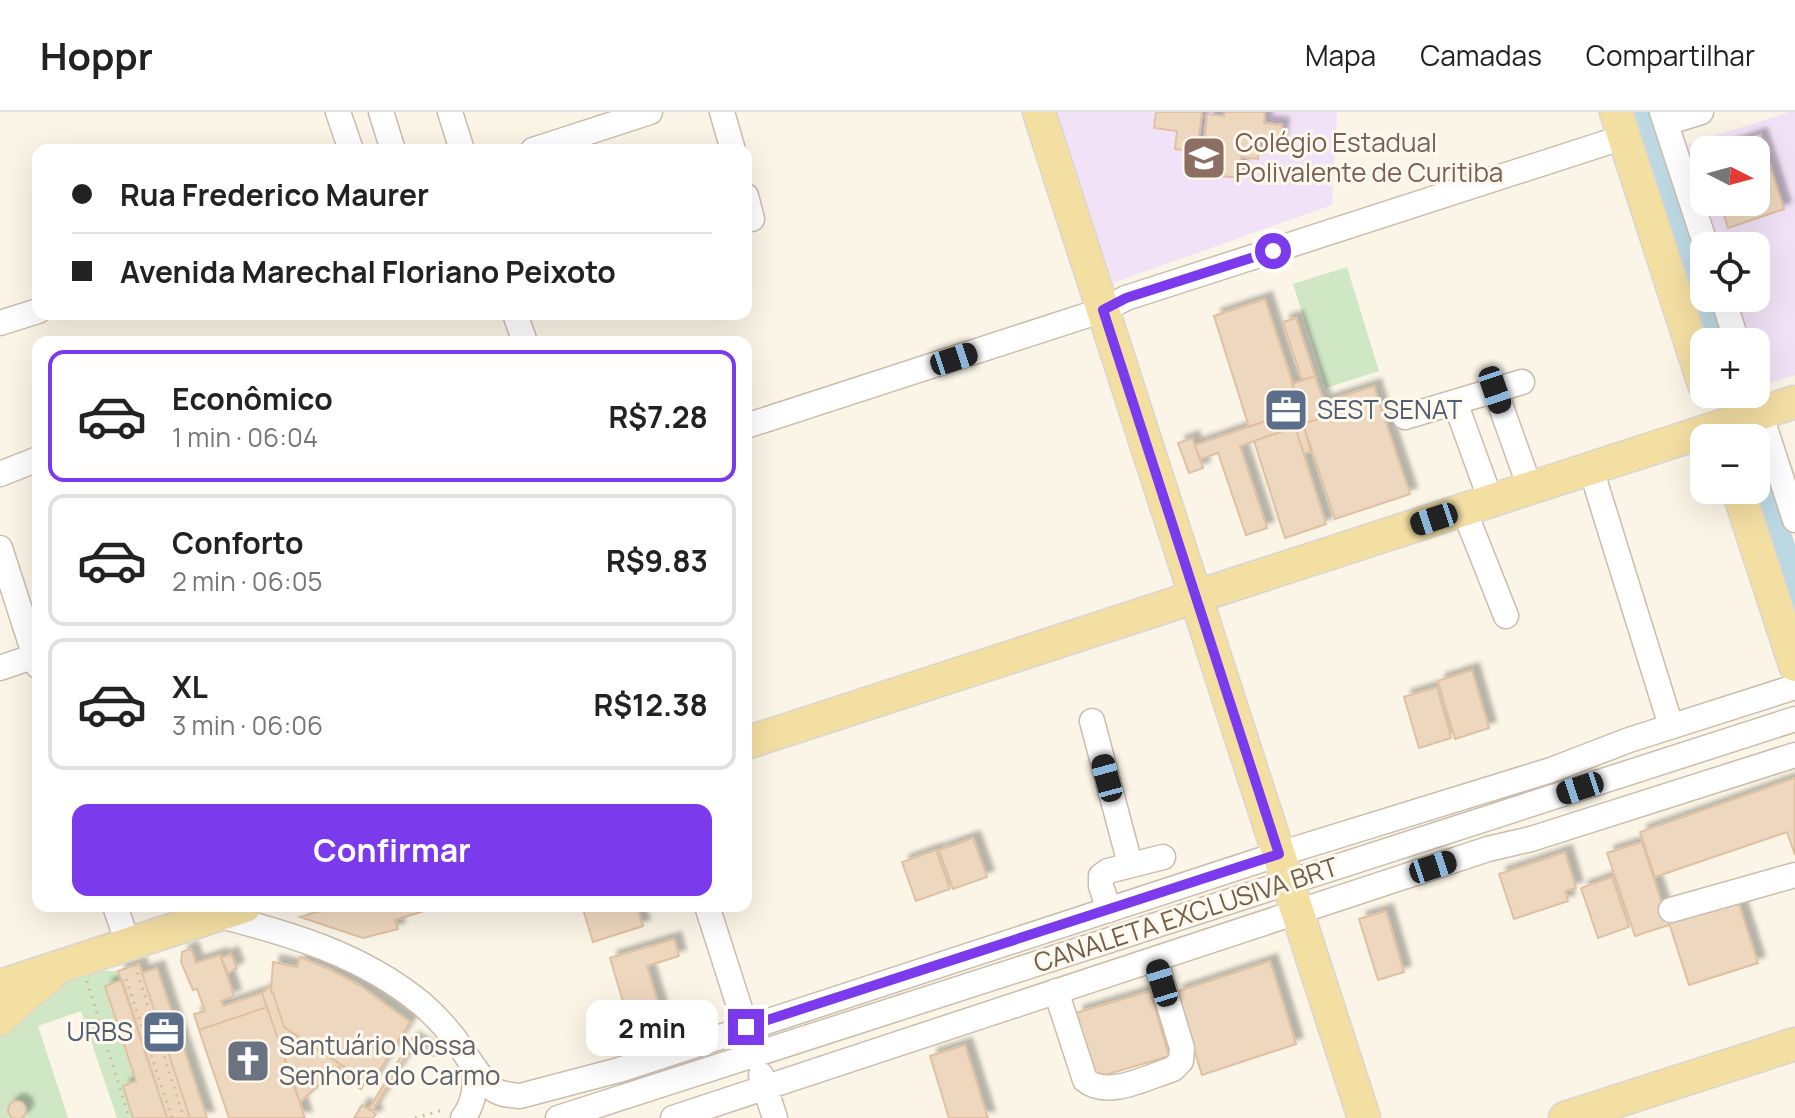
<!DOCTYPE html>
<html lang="pt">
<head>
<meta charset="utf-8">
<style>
  :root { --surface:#fff; --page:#f6f6f6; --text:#222; --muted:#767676; --line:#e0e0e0; --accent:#7c3aed }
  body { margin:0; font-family:Manrope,sans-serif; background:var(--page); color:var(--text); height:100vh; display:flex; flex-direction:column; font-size:30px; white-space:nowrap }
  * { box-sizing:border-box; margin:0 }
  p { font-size:26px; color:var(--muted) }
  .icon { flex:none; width:44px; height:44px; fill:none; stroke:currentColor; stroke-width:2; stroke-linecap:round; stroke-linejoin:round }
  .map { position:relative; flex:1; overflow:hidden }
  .drawer { position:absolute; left:32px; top:224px; width:720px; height:576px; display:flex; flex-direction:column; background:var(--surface); border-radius:16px; box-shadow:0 8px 32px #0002 }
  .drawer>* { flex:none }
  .guide { position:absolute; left:32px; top:32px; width:720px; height:176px; border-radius:16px; box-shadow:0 8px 32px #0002; display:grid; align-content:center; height:176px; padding:0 40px; background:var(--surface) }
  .needle { width:52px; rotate:96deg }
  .buttons { position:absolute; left:1690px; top:24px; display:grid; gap:16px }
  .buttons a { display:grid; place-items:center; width:80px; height:80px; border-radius:16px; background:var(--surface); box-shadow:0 8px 32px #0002; font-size:40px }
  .end { position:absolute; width:36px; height:36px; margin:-18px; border:10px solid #7c3aed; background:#fff; box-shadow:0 0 0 4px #fff }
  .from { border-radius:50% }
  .bubble { position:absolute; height:56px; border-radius:16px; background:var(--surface); box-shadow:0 8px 32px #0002; font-size:26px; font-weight:700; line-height:56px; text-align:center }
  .car { position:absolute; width:24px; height:48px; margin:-24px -12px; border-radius:10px; box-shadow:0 0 6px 2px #0007; background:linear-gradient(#222 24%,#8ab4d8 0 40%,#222 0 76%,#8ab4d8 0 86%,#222 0) }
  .guide b { display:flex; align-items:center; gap:28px; height:76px; font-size:30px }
  .guide b+b { border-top:2px solid var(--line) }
  .guide i { width:20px; height:20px; background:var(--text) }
  ul { padding:14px 0 0; list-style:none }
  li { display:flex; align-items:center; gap:24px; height:132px; margin:0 16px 12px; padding:0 24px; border:4px solid var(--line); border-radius:16px }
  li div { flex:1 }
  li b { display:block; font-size:30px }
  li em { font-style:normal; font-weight:700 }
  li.selected { border-color:var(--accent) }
  li>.icon { width:72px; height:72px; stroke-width:1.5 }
  .cta { display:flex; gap:16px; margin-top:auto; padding:16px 40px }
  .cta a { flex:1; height:92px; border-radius:16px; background:var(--accent); color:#fff; font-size:32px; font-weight:700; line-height:92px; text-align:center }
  header { display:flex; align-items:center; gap:48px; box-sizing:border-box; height:112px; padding:0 40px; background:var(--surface); border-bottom:2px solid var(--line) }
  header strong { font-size:38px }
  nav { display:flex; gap:44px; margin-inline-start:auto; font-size:28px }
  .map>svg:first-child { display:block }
  .education { fill:#f2e2f7 }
  .green { fill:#cfe7c5 }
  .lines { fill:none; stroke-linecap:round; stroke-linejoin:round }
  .river { stroke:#bcd8e2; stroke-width:30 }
  .building { fill:#eed7bf; stroke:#dfc0a1; stroke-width:2; filter:url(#shadow) }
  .minor-casing { stroke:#cbbdad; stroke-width:27 }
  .major-casing { stroke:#dad5d1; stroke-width:35 }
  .path { stroke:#d2bba3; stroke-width:3; stroke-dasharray:2 6; stroke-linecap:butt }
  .minor { stroke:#fff; stroke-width:24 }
  .major { stroke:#f4dfa3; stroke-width:32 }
  .route { stroke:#7c3aed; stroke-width:10 }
  .labels { text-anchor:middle; stroke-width:6; stroke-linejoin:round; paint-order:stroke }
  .education-label { font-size:26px; fill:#785e54; stroke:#fef9ec; text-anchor:start }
  .service-label { font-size:26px; fill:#4e5e75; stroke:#fef9ec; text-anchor:start }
  .street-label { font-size:26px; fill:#725e4d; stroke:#fef9ec }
  .worship-label { font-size:26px; fill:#5b616d; stroke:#fef9ec; text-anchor:start }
</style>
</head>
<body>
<header>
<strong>Hoppr</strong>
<nav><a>Mapa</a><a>Camadas</a><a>Compartilhar</a></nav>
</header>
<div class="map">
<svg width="1795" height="1006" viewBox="0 0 1795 1006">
  <defs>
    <filter id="shadow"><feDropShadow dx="7" dy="-7" stdDeviation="2" flood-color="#0004"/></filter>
  </defs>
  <rect width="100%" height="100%" fill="#faf5e6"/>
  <path class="education" d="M1057 0H1337L1332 93 1113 171Z
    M1789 0H1795V263L1764 273 1756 250V230H1750L1735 186H1756V134H1719L1704 90H1756V38H1704V89L1686 33Z"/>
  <path class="green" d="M1347 155 1379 259 1326 276 1293 172Z
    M100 859H118L122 868 105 875 136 969 123 974 133 1006H117L81 899 38 914 68 1006H0V918L60 872Z"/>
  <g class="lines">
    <path class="river" d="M1639 0 1714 230
      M1756 361 1795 481"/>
  </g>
  <path class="building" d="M1156 0H1202L1197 39 1175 37 1177 19 1154 16Z
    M1225 0H1265L1264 11 1282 13 1280 30 1260 28 1258 47 1241 45 1240 66 1201 62 1207 2 1224 4Z
    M1760 23 1784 97 1728 116 1720 90H1756V38H1716Z
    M1265 187 1301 297 1249 315 1214 204Z
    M1296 206 1315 264 1302 268 1283 210Z
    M1315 264 1324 290 1374 274 1378 287 1303 312 1311 339 1304 342 1295 315 1240 334 1267 416 1246 423 1218 341 1200 347 1195 333 1301 297 1292 272Z
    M1378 287 1410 382 1335 407 1303 312Z
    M1295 315 1326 412 1285 426 1254 329Z
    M1192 326 1203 356 1189 361 1178 331Z
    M1472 558 1489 616 1455 627 1438 569Z
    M1437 575 1451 626 1419 636 1404 585Z
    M1795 666V743L1787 720 1655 765 1640 720Z
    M973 726 987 765 953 777 939 738Z
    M1642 730 1669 813 1635 824 1607 741Z
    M936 738 950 777 916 789 902 750Z
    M1565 740 1576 776 1565 779 1568 789 1514 807 1499 762Z
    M1612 765 1629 815 1598 826 1581 776Z
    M1738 789 1758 851 1689 873 1669 811Z
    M338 794H423L424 799 395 808 398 817 363 826 300 805Z
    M582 794H636L643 814 593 830Z
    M1386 799 1404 860 1378 868 1359 807Z
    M674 827 679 844 647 854 668 924 636 933 610 846Z
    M191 837 196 851 220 843 234 884 221 889 223 894 262 881 267 895 199 918 194 902 205 899 197 877 193 878 181 850 182 840Z
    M231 842 237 856 228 861 221 846Z
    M300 845 331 858 361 874 410 910 371 972 284 915 273 881 271 880 273 850 297 855Z
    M1270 849 1296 932 1202 963 1176 880Z
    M139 852 142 861 190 1006H167L118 859Z
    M157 856 207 1006H190L142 861Z
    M122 868 167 1006H133L123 974 136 969 105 874Z
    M271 873V880L273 881 284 915 341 953 300 990 262 881Z
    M1150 879 1169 944 1095 966 1076 901Z
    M267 895 305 1006H229L199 918Z
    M412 927 439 944 407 942 372 999 369 997Z
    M965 933 988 1006H949L930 944Z
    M341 953 366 969 361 977 336 961Z
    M8 998a9 9 0 1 1 18 0a9 9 0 1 1-18 0Z
    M362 993 376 1002 373 1006H354Z"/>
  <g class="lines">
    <g class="minor-casing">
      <path id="minor" d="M338 0 351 38
        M381 0 393 38
        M450 0 462 38
        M722 0 733 38
        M1662 0 1706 134
        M1666 11 1701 0
        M533 38 650 0
        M746 84 752 107
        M1723 186 1737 230
        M515 202 525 230
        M0 211 38 199
        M1495 278 1530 376
        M1754 282 1795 408
        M1455 290 1491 389
        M1405 305 1522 270
        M746 314 1103 198 1126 186 1624 25
        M1591 357 1671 614
        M0 362 38 347
        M1464 398 1506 504
        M0 436 38 554
        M0 556 38 543
        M1092 609 1130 752
        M115 794 128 832
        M707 794 750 928
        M1109 798 1101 774V764L1108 759 1163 745
        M1671 798 1795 763
        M216 803C289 821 363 843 422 892 437 905 451 921 462 937 471 950 479 966 492 976 500 983 510 983 520 984L619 958 1279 742 1551 658 1629 628 1795 575
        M1056 879 1085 968C1108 987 1147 965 1173 957L1181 949 1182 936 1155 847
        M761 963 775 1006
        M463 1006C475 990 475 975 475 956
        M558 1006 1795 607
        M673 1006 1488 737 1531 727 1795 643"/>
    </g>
    <g class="major-casing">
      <path id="major" d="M1039 0 1364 1006
        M1616 0 1704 272
        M1738 378 1795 553
        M746 631 1795 290
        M0 874 245 794
        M0 907 29 880 48 866
        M1565 1006 1795 932"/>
    </g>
    <path class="path" d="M135 853 184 1006
      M126 867 172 1006
      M87 869 129 1006
      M415 1006 446 997"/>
    <use href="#minor" class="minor"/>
    <use href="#major" class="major"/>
  </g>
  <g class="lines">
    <path class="route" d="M746 915 1279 742 1103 198 1126 186 1273 139"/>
  </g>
  <defs>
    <g id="school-square" transform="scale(2.3)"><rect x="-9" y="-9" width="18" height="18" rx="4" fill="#8d6e63" stroke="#fef9ec"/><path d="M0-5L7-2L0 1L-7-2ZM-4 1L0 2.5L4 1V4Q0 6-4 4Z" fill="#fff"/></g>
    <g id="office-square" transform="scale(2.3)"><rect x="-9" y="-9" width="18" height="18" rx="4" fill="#5c6f8a" stroke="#fef9ec"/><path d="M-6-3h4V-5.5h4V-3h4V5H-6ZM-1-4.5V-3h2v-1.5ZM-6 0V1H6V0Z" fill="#fff"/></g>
    <g id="church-square" transform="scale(2.3)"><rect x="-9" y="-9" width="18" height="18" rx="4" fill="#6b7280" stroke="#fef9ec"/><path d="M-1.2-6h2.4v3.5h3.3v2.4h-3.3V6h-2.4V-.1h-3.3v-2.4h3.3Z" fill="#fff"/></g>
  </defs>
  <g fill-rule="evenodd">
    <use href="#school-square" x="1204" y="46"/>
    <use href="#office-square" x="1286" y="298"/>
    <use href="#office-square" x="164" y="920"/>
    <use href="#church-square" x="248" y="949"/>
  </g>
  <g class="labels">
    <g class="education-label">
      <text x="1235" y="40">Colégio Estadual<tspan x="1235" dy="30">Polivalente de Curitiba</tspan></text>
    </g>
    <g class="service-label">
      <text x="1317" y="307">SEST SENAT</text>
      <text x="133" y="929" text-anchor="end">URBS</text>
    </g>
    <g class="street-label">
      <text transform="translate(1186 803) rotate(-18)" y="9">CANALETA EXCLUSIVA BRT</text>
    </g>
    <g class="worship-label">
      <text x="279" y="943">Santuário Nossa<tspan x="279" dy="30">Senhora do Carmo</tspan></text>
    </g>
  </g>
</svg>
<div class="buttons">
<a><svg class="needle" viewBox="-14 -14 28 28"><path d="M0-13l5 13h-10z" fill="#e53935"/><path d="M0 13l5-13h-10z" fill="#767676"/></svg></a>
<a><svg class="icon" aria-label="locate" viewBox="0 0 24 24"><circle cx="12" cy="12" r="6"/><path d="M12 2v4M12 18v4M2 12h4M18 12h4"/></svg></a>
<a>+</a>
<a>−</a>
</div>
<i class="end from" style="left:1273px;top:139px"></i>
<i class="end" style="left:746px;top:915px"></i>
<div class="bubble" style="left:586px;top:888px;width:132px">2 min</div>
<i class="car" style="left:954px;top:247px;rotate:72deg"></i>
<i class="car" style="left:1495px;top:278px;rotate:161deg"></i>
<i class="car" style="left:1434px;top:407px;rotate:252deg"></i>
<i class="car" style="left:1107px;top:666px;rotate:345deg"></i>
<i class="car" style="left:1580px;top:676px;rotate:252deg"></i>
<i class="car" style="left:1433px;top:755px;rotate:72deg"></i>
<i class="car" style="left:1162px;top:871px;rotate:343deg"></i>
<div class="guide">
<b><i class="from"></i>Rua Frederico Maurer</b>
<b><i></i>Avenida Marechal Floriano Peixoto</b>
</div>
<section class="drawer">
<ul>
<li class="selected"><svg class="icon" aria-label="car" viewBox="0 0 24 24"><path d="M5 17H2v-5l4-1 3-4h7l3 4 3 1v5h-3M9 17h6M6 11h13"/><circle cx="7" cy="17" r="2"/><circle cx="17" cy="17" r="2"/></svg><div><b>Econômico</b><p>1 min · 06:04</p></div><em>R$7.28</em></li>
<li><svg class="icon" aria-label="car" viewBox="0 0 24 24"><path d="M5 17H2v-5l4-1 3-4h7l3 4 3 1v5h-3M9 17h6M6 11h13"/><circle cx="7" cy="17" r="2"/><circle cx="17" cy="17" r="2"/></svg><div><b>Conforto</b><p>2 min · 06:05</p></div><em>R$9.83</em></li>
<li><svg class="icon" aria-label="car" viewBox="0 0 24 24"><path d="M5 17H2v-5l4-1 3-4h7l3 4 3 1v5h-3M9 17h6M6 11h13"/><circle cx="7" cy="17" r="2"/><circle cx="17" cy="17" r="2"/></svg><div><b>XL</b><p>3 min · 06:06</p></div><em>R$12.38</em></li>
</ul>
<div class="cta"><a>Confirmar</a></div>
</section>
</div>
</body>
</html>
